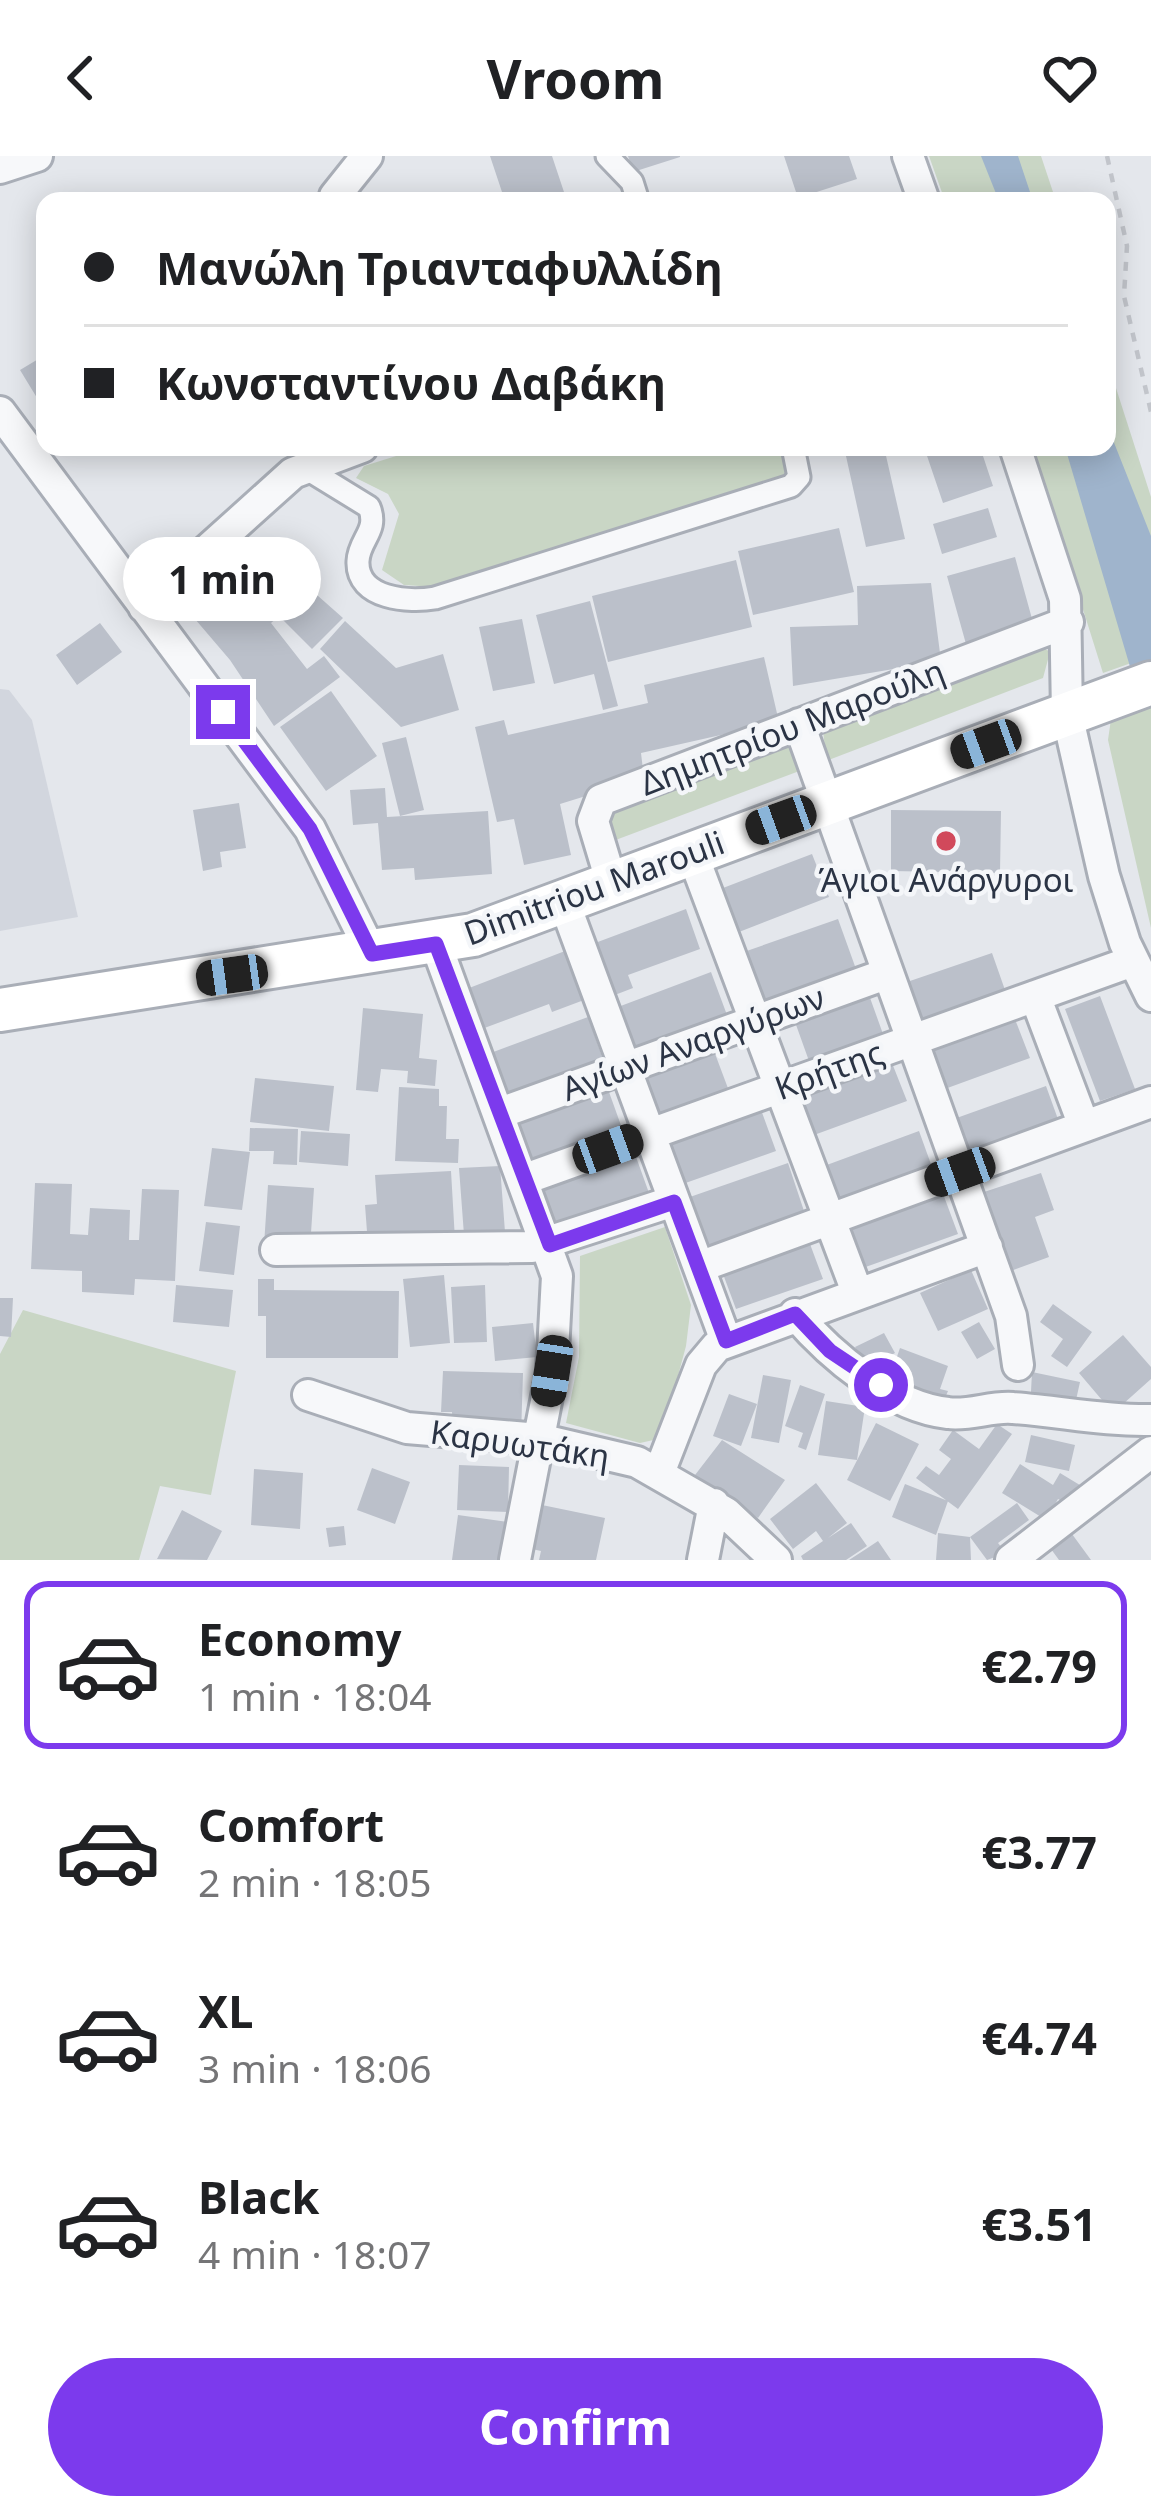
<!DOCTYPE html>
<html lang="en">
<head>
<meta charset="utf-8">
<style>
  :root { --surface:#fff; --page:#f6f6f6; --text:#202124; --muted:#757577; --line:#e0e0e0; --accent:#7c3aed }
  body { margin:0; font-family:"Noto Sans",sans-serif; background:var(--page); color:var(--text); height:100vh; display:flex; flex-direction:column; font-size:45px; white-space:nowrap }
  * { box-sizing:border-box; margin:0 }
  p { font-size:39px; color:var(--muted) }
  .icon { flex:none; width:66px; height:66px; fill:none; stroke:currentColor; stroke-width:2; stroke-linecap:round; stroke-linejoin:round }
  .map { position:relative; height:1404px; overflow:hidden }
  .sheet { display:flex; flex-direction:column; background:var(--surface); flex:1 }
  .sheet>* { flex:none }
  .guide { position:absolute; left:36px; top:36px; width:1080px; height:264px; border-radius:24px; box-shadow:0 6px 30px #0003; display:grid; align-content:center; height:264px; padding:0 48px; background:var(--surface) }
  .end { position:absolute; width:54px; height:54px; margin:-27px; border:15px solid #7c3aed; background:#fff; box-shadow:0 0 0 6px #fff }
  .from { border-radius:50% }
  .bubble { position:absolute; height:84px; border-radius:42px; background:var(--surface); box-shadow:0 6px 30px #0003; font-size:39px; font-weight:700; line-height:84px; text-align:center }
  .car { position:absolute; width:36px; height:72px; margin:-36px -18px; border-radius:15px; box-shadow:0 0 9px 3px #0007; background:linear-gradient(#222 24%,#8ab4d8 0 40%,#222 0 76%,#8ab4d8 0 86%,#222 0) }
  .guide b { display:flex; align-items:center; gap:42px; height:114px; font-size:45px }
  .guide b+b { border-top:3px solid var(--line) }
  .guide i { width:30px; height:30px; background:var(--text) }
  ul { padding:21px 0 0; list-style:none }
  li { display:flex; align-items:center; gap:36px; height:168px; margin:0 24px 18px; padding:0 24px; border:6px solid transparent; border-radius:24px }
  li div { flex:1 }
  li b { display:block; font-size:45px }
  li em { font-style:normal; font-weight:700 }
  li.active { border-color:var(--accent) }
  li>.icon { width:108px; height:108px; stroke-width:1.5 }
  .cta { display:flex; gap:24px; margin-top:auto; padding:24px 48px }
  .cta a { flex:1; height:138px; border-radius:72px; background:var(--accent); color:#fff; font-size:48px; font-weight:700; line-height:138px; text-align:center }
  header { display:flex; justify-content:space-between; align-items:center; height:156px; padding:0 48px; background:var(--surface); font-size:54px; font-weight:700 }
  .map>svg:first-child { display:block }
  .built { fill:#d2d6de }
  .green { fill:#c9d6c5 }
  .water { fill:#9fb4cc }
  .building { fill:#bbc0ca }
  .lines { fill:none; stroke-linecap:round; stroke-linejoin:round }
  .pedestrian-casing { stroke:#a9aeb7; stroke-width:27 }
  .minor-casing { stroke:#a9aeb7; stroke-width:36 }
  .secondary-casing { stroke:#a9aeb7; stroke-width:48 }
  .path { stroke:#c2c5cb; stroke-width:4.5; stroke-dasharray:9 9; stroke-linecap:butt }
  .pedestrian { stroke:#f7f8fa; stroke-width:21 }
  .minor { stroke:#f7f8fa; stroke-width:30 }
  .secondary { stroke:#fff; stroke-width:42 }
  .route { stroke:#7c3aed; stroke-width:15 }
  .poi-dot { fill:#d1495b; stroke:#f4f6f9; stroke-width:4.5 }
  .labels { text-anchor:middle; stroke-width:9; stroke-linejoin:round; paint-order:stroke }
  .street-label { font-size:33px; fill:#2b3445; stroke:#f4f6f9 }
  .poi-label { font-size:33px; fill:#2b3445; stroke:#f4f6f9 }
</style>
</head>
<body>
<header><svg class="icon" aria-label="back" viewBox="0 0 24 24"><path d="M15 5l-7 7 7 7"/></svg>Vroom<svg class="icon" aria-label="heart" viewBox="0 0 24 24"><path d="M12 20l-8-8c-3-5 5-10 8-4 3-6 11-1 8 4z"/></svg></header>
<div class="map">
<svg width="1151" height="1404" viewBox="0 0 1151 1404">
  <rect width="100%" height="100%" fill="#e4e7ec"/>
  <path class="built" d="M0 533 9 534 32 564 78 761 0 775Z"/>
  <path class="green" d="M929 0H1041L1056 45H945Z
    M1107 204 1151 341V500L1103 517 1032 291H1107Z
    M425 291H783L790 321 435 431 404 429 382 414 399 358 388 338 356 322 364 310Z
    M1041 490 1050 496 1043 522 826 605 823 573Z
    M1151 548V772L1108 584 1111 563Z
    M788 587 802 614 613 685 608 656Z
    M665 1071 691 1149 686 1190 664 1272 658 1283 640 1287 566 1267 579 1201 580 1100Z
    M23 1154 236 1215 211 1339 160 1330 139 1404H0V1198Z"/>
  <path class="water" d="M981 0H1018L1033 45H999Z
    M1107 269 1151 380V508L1131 514 1065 291H1107Z"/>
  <path class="building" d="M490 0H552L567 45H505Z
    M628 0H680V1L633 16Z
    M784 0H849L857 23 798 42Z
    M45 199V255L20 214Z
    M844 291H884L905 383 866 391Z
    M924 291H980L993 330 943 347Z
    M988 352 997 381 942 398 933 368Z
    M839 372 854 436 753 459 738 395Z
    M266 394 343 462 312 493 279 460 271 467 307 513 324 500 340 521 274 570 230 504 195 463Z
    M1015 401 1034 470 966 488 947 420Z
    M736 404 752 471 608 506 592 440Z
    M931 427 941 505 793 530 790 471 858 469 857 430Z
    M590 445 618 550 603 554 594 518 554 528 536 459Z
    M522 463 535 527 493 535 479 471Z
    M345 465 396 512 443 498 459 554 401 571 320 493Z
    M100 467 122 496 77 529 56 499Z
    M764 501 779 566 641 597 644 622 560 648 571 699 524 709 514 663 497 666 475 571 504 564 508 579 648 547 644 529Z
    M331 535 377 600 326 635 280 571Z
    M406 581 424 654 400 660 382 587Z
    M385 632 387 661 488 655 492 718 415 724 414 712 382 714 378 667 353 669 350 634Z
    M239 647 246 692 220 696 222 711 203 715 193 654Z
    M891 654 1001 655 1000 717 891 715Z
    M812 698 829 741 739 776 723 732Z
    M686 753 700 793 628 819 633 832 607 842 587 790Z
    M838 763 856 813 758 853 738 798Z
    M565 795 584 844 552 856 549 848 479 874 464 834Z
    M992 797 1005 834 920 863 907 826Z
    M711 816 727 859 656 891 654 885 626 896 610 854Z
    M869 839 883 878 809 905 795 866Z
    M1100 840 1135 933 1100 945 1065 853Z
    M363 852 423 858 419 902 437 904 435 930 407 927 408 915 381 913 378 936 356 934Z
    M1013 858 1030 902 942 934 926 891Z
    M588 861 604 906 504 942 488 898Z
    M714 895 729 935 654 963 639 922Z
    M892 907 907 945 814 979 800 940Z
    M255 922 334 930 329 975 250 966Z
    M1046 930 1059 966 964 1000 951 964Z
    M399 931 439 933V950H447L446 983H459L458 1007 395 1005Z
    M609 936 623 975 530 1007 516 969Z
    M760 951 776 995 677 1030 661 987Z
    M250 972 298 973 297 1009 273 1008 274 995H249Z
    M301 975 350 978 348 1010 299 1006Z
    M919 975 932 1011 837 1046 824 1010Z
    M212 992 250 996 242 1054 204 1050Z
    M635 998 649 1037 555 1071 541 1031Z
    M788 1007 805 1058 705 1093 687 1042Z
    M500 1010 505 1076 464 1079 459 1012Z
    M451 1015 455 1084 368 1089 365 1049 377 1048 375 1019Z
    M1041 1017 1054 1054 1035 1061 1049 1101 1008 1116 981 1037Z
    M35 1027 72 1028 70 1078 88 1079 90 1052 130 1054 129 1084H139L142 1033 179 1034 175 1125 135 1123 134 1139 82 1136V1115L31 1113Z
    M268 1029 314 1032 310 1092 264 1089Z
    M942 1035 958 1078 860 1113 844 1070Z
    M206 1066 240 1070 234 1119 199 1115Z
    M810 1088 823 1123 736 1153 723 1118Z
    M971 1114 988 1153 938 1175 920 1137Z
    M444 1119 450 1187 410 1191 403 1123Z
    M258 1123H274V1134L399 1135 398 1202H266V1160H258Z
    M176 1129 233 1134 229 1171 173 1166Z
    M485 1129 487 1186 454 1187 451 1131Z
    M0 1142H13L11 1181 0 1180Z
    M1053 1148 1092 1176 1067 1211 1051 1200 1063 1183 1040 1166Z
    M979 1166 995 1193 977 1203 961 1176Z
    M533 1167 537 1201 495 1205 492 1171Z
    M884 1177 895 1197 866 1212 855 1191Z
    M1123 1179 1151 1211V1223L1113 1257 1079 1217Z
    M900 1192 948 1210 940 1233 948 1235 939 1256 886 1232Z
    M443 1215 523 1217 521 1279 453 1277 452 1256H441Z
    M1032 1216 1080 1226 1072 1262 1030 1255Z
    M763 1219 791 1224 779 1287 751 1282Z
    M800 1229 825 1238 806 1294 798 1291 803 1277 785 1270Z
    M729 1238 757 1248 741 1290 713 1280Z
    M826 1245 865 1251 857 1304 818 1299Z
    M876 1267 919 1288 890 1345 847 1324Z
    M997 1268 1012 1278 958 1353 916 1322 926 1310 939 1319 951 1303 939 1294 953 1274 979 1293Z
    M1031 1279 1075 1289 1069 1315 1025 1306Z
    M722 1284 785 1324 758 1362 695 1319Z
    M1020 1308 1053 1329 1060 1317 1093 1337 1081 1355 1058 1343 1046 1364 1002 1337Z
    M459 1309 509 1311 508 1356 457 1354Z
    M372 1312 410 1326 395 1368 357 1354Z
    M254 1313 303 1317 300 1373 251 1369Z
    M816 1327 847 1367 828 1382 851 1367 867 1390 846 1404H803L801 1400 823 1385 816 1375 793 1393 770 1363Z
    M905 1328 948 1345 936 1379 892 1361Z
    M1017 1347 1029 1364 998 1387 1006 1397 987 1404 970 1381Z
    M542 1349 605 1362 596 1404H539L541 1395 532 1393Z
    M182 1354 222 1375 207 1404 157 1403Z
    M458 1359 508 1366 503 1404H452Z
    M344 1370 346 1389 329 1391 326 1372Z
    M938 1377 970 1381 971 1404H936Z
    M1072 1378 1091 1404H1059L1051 1393Z
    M878 1385 891 1404H849L866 1393Z"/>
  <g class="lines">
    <g class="pedestrian-casing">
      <path id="pedestrian" d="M607 0 632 26 638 45
        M304 311 369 351C379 375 359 383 358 405 356 444 410 446 435 442L791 330 799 321 793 291"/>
    </g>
    <g class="minor-casing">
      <path id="minor" d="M908 0 924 45
        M0 12 37 0
        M335 40 367 0
        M0 256 310 673 372 798
        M1015 291 1065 443 1067 558 1104 720 1125 787 1151 840
        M144 451 293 317 362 291
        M799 568 1011 1160 1018 1209
        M692 697 857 1136
        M612 728 593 665 601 644 1068 466
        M564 746 726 1185
        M436 788 557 1120 552 1215 515 1404
        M1035 840 1084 970
        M500 957 886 818
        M525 1023 1133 805
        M276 1094 532 1091 674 1045
        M699 1111 1151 946
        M795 1158C831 1200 891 1251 948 1257 970 1260 991 1250 1013 1252 1059 1255 1103 1265 1151 1264
        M308 1239 407 1272 539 1283 637 1306 726 1357 776 1404
        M659 1317 701 1209 717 1190 987 1091
        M703 1404 714 1348
        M1011 1404 1151 1296"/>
    </g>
    <g class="secondary-casing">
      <path id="secondary" d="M0 854 473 779 1151 527"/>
    </g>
    <path class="path" d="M1107 0 1127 90 1124 140 1151 256"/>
    <use href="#pedestrian" class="pedestrian"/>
    <use href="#minor" class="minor"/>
    <use href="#secondary" class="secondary"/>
  </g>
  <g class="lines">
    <path class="route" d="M223 556 310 673 372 798 436 788 550 1089 674 1046 726 1185 795 1158 830 1195 881 1229"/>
  </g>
  <circle class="poi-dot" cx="946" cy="685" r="12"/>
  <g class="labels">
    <g class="street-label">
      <text transform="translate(792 571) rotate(-21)" y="12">Δημητρίου Μαρούλη</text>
      <text transform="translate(594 732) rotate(-20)" y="12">Dimitriou Marouli</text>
      <text transform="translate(693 887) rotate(-20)" y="12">Αγίων Αναργύρων</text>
      <text transform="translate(829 914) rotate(-20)" y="12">Κρήτης</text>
      <text transform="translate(520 1288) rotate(8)" y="12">Καρυωτάκη</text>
    </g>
    <g class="poi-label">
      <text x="946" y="736">Άγιοι Ανάργυροι</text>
    </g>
  </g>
</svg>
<i class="end from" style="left:881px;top:1229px"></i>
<i class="end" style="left:223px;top:556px"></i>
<div class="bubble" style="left:123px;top:381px;width:198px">1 min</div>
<i class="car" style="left:986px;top:588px;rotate:250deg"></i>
<i class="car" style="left:781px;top:664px;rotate:250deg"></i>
<i class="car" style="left:232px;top:819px;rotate:262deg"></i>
<i class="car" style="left:608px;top:993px;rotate:70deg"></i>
<i class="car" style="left:960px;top:1016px;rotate:250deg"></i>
<i class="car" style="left:552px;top:1215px;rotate:189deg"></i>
<div class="guide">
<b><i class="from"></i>Μανώλη Τριανταφυλλίδη</b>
<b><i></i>Κωνσταντίνου Δαβάκη</b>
</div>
</div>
<section class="sheet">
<ul>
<li class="active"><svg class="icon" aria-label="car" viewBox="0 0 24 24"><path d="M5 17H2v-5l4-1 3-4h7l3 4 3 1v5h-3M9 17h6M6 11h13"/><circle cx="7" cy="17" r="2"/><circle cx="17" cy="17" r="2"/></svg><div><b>Economy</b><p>1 min · 18:04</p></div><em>€2.79</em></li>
<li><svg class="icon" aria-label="car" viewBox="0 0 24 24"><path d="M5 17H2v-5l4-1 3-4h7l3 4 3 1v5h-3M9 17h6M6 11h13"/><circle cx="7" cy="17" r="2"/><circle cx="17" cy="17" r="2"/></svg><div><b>Comfort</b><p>2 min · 18:05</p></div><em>€3.77</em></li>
<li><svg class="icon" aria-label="car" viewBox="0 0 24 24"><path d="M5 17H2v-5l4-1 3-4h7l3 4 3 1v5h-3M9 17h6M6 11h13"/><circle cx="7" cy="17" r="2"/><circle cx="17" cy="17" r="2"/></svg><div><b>XL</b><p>3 min · 18:06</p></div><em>€4.74</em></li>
<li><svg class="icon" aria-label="car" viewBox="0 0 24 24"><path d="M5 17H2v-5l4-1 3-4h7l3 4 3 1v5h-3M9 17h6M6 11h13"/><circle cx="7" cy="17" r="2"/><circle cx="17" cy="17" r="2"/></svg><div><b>Black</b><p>4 min · 18:07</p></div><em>€3.51</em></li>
</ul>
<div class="cta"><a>Confirm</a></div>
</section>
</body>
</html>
